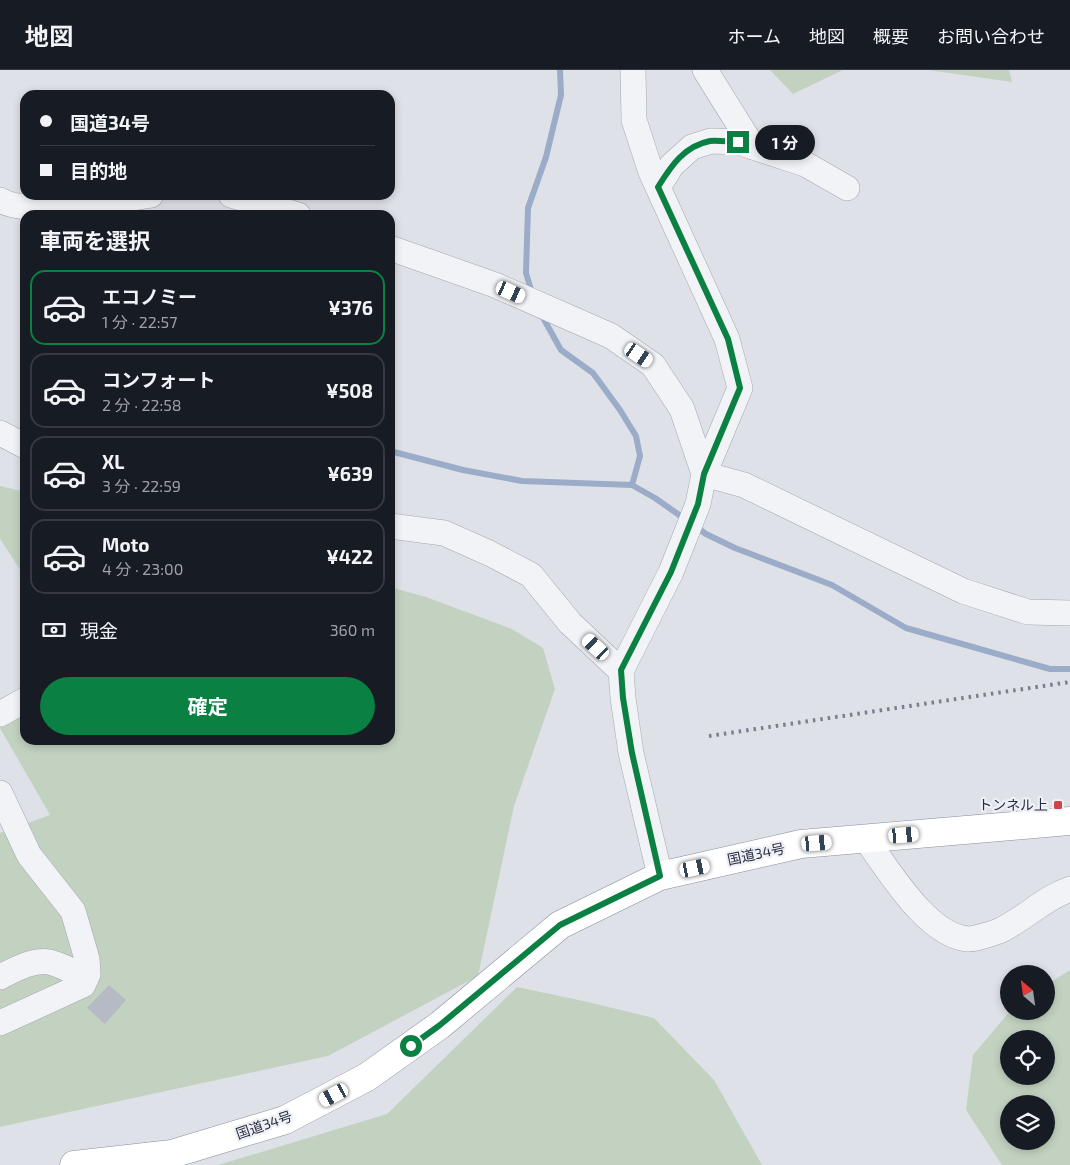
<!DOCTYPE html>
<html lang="ja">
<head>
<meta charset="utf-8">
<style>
  :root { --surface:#171b24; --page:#242831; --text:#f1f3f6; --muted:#9ea1a6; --line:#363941; --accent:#0b8043 }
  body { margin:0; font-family:"Exo 2","Noto Sans JP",sans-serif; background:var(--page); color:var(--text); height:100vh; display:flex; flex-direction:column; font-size:19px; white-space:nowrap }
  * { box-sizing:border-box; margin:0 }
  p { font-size:16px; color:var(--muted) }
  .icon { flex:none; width:28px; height:28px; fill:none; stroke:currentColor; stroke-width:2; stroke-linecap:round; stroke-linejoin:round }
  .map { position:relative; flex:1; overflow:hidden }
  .drawer { position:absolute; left:20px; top:140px; width:375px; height:535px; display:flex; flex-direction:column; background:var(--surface); border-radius:15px; box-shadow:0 2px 8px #0003 }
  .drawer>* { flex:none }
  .banner { position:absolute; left:20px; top:20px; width:375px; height:110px; border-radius:15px; box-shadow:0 2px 8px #0003; display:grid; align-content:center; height:110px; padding:0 20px; background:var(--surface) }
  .needle { width:32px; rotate:331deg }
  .buttons { position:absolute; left:1000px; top:895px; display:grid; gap:10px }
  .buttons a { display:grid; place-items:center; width:55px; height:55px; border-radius:50%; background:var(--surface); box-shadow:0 2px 8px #0003; font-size:25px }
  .end { position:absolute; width:22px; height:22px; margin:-11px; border:6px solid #0b8043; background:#fff; box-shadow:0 0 0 2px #fff }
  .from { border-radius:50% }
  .bubble { position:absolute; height:35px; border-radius:18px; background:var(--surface); box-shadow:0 2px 8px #0003; font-size:16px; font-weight:700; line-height:35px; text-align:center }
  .car { position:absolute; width:15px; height:30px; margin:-15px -8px; border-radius:6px; box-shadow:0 0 4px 1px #0007; background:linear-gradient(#fff 24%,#345 0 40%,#fff 0 76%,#345 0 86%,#fff 0) }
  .banner b { display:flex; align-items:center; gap:18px; height:48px; font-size:19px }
  .banner b+b { border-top:1px solid var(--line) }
  .banner i { width:12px; height:12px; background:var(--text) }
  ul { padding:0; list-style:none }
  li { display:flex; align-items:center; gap:15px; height:75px; margin:0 10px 8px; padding:0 10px; border:2px solid var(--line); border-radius:15px }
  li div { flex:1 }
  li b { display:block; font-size:19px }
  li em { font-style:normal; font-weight:700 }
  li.on { border-color:var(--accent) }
  li>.icon { width:45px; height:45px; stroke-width:1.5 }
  h2 { padding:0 20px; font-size:22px; line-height:60px }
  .pay { display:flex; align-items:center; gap:12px; height:55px; padding:0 20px; font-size:19px }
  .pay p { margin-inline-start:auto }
  .primary-button { display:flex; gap:10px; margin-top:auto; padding:10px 20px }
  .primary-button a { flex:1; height:58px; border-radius:30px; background:var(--accent); color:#fff; font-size:20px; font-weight:700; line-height:58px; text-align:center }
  header { display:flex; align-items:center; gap:30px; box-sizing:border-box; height:70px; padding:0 25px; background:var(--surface); border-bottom:1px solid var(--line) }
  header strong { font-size:24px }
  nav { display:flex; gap:28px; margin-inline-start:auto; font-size:18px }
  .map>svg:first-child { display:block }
  .green { fill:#c3d2c0; fill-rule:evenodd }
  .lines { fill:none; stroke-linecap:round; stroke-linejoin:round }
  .stream { stroke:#9aacc8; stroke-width:6 }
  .building { fill:#b6bac5 }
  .minor-casing { stroke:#a4a8b2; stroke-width:26 }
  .trunk-casing { stroke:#868d9e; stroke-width:29 }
  .minor { stroke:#f1f3f6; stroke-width:25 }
  .trunk { stroke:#fff; stroke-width:28 }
  .rail { stroke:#787f91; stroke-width:4; stroke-dasharray:2.5 5; stroke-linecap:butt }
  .route { stroke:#0b8043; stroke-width:6 }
  .poi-dot { fill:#cd444b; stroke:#eef0f6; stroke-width:2 }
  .labels { text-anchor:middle; stroke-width:4.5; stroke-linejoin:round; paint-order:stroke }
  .poi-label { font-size:14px; fill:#282e3f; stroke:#eef0f6; text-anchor:end }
  .street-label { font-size:14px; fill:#282e3f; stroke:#eef0f6 }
</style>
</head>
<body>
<header>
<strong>地図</strong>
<nav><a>ホーム</a><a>地図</a><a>概要</a><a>お問い合わせ</a></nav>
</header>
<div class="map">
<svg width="1070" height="1095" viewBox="0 0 1070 1095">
  <rect width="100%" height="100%" fill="#dfe1e8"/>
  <path class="green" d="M770 0H843L793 24Z
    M928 0H1009L1012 12Z
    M0 416 25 422V507L0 469Z
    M390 517 426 527 512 559 543 578 555 619 514 736 478 906 328 986 0 1057V763L50 745 0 658V646L25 609V670H390Z
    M1070 900V1095H1002L966 1040 973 985 1010 941H1046V915ZM1009 969H1046V1006H1009ZM1009 1034H1046V1071H1009Z
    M517 917 588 932 654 948 714 1010 762 1095H218L387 1044Z"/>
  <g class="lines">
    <path class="stream" d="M532 223 526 203 528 138 546 87 561 25 560 0
      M541 244 561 280 593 303 620 340 636 366 640 386 632 415
      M390 381 463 400 522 411 632 415 655 428 685 449
      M695 456 706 464 735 478 832 515 906 558 1050 599H1070"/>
  </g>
  <path class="building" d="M109 915 126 930 105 954 87 938Z"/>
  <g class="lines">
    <g class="minor-casing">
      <path id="minor" d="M633 0 634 50 651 102 727 269 740 318 704 404 698 434 671 502 621 601 623 628 631 683 660 806
        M705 0 753 77
        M658 117 672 95 692 77 711 71 738 72 805 94 847 118
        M231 125 298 145
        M0 130C31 148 114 130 151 125
        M390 178 495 215 611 266 653 295 682 339 704 404
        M0 363 25 376
        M704 404 744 415 963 521 1028 542 1070 543
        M390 456 444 463 489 483 531 505 570 553 621 601
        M0 644 25 630
        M0 723 29 785 73 841 87 889 88 904 83 915 0 953
        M865 768C888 799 927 866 968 869 975 869 995 863 1001 860 1026 848 1044 828 1070 819
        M0 907C14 900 33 889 49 892 62 895 75 903 86 907"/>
    </g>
    <g class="trunk-casing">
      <path id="trunk" d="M74 1095 172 1084 285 1050 367 1007 440 955 560 855 660 806 801 774 1070 751"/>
    </g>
    <use href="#minor" class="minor"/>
    <use href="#trunk" class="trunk"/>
    <path class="rail" d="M709 666 1070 612"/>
  </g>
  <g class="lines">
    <path class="route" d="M411 976 440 955 560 855 660 806 632 683 623 628 621 600 671 502 698 434 704 404 740 318 728 269 658 117C671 96 684 76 710 71 718 70 729 72 738 72"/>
  </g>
  <rect class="poi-dot" x="1053" y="730" width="10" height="10" rx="2.5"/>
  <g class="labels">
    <g class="poi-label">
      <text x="1048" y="740">トンネル上</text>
    </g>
    <g class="street-label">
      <text transform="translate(756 784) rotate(-12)" y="5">国道34号</text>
      <text transform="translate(264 1055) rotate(-19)" y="5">国道34号</text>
    </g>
  </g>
</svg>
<div class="buttons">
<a><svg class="needle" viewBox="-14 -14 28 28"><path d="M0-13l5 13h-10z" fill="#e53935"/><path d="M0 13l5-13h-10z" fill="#9ea1a6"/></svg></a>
<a><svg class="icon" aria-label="locate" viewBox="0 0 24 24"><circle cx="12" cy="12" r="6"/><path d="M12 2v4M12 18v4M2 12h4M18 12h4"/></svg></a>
<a><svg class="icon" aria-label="layers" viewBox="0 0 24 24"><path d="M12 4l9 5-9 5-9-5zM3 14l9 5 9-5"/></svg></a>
</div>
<i class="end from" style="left:411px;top:976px"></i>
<i class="end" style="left:738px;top:72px"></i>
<div class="bubble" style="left:755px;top:55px;width:60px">1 分</div>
<i class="car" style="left:511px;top:222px;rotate:114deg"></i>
<i class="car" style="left:639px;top:285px;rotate:124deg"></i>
<i class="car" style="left:596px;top:577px;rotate:313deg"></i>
<i class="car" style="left:904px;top:765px;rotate:85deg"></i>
<i class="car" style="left:817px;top:773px;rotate:85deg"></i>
<i class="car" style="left:695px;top:798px;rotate:78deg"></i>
<i class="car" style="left:334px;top:1025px;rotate:242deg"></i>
<div class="banner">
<b><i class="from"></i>国道34号</b>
<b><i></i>目的地</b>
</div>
<section class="drawer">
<h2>車両を選択</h2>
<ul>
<li class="on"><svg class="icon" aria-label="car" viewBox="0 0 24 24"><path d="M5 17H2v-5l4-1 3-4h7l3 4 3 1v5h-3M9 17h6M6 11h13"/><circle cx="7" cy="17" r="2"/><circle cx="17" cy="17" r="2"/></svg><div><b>エコノミー</b><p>1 分 · 22:57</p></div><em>¥376</em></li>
<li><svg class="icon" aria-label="car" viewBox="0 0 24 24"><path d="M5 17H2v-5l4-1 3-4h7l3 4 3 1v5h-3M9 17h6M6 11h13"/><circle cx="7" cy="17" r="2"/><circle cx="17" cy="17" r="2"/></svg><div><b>コンフォート</b><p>2 分 · 22:58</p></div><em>¥508</em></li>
<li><svg class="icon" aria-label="car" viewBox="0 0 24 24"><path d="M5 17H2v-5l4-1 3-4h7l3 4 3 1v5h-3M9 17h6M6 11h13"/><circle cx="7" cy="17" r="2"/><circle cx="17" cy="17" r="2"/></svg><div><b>XL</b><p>3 分 · 22:59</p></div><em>¥639</em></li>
<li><svg class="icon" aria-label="car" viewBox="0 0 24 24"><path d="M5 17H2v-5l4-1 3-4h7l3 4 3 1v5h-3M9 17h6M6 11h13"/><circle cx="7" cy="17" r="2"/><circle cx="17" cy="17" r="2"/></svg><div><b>Moto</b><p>4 分 · 23:00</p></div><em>¥422</em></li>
</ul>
<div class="pay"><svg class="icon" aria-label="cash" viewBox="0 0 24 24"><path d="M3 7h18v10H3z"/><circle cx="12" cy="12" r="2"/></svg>現金<p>360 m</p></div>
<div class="primary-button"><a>確定</a></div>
</section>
</div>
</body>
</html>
